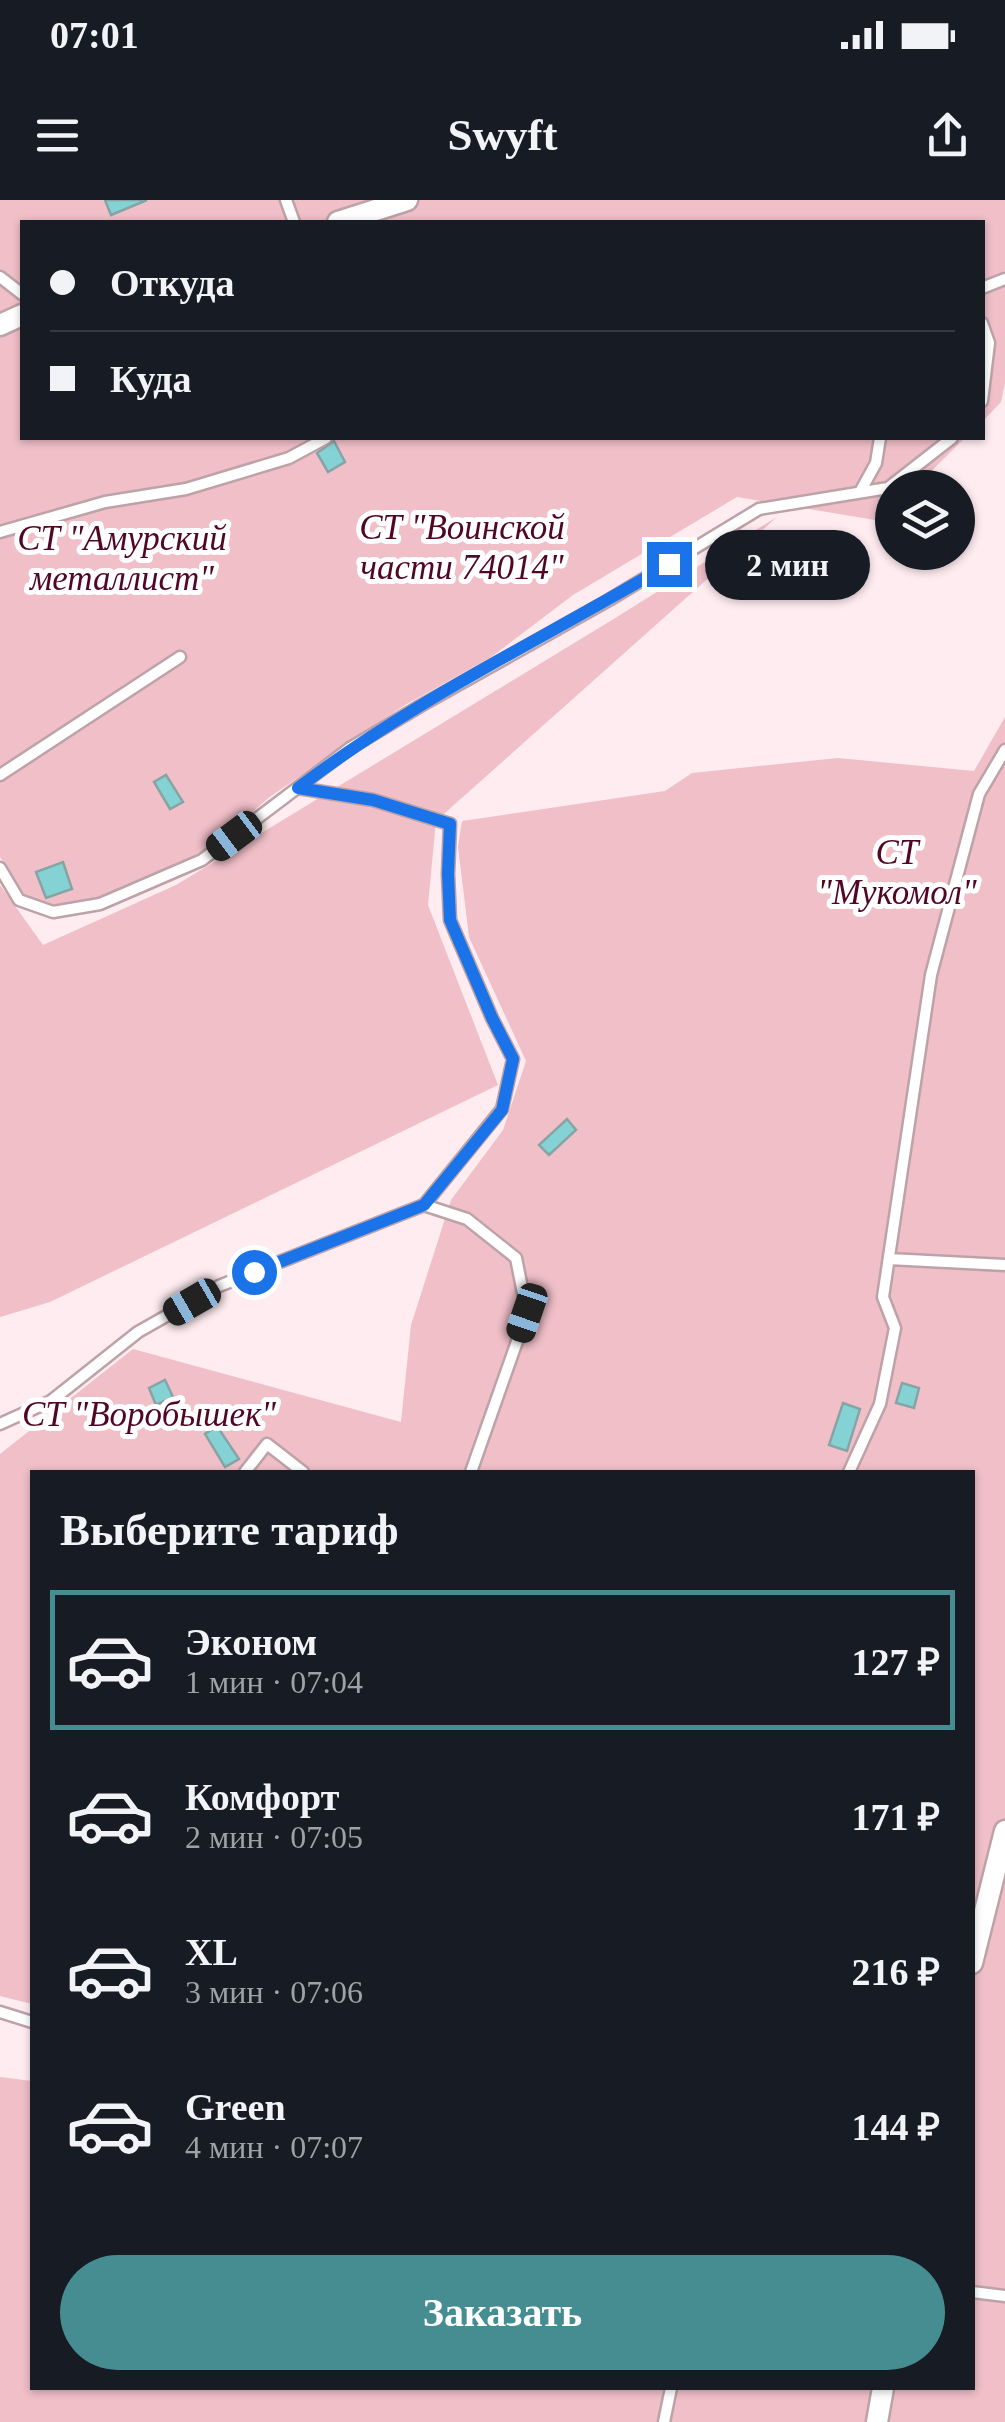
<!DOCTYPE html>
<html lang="ru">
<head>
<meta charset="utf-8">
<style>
  :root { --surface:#171b24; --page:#242831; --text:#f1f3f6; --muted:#9ea1a6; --line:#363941; --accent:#458d90 }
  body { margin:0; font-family:Georgia,serif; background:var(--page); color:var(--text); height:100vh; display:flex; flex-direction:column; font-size:38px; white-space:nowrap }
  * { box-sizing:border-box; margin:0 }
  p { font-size:32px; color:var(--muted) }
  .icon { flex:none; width:55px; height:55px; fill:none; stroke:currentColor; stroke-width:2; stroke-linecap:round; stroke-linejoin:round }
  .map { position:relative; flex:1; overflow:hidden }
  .sheet { position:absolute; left:30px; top:1270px; width:945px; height:920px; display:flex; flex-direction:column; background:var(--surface); border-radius:0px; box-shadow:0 2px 8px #0004 }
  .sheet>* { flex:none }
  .hud { position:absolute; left:20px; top:20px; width:965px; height:220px; border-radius:0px; box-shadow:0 2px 8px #0004; display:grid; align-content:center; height:220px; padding:0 30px; background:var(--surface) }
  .buttons { position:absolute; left:875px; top:270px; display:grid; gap:20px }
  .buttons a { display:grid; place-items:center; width:100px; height:100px; border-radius:50%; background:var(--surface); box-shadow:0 2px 8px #0004; font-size:50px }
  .end { position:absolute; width:45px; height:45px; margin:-22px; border:12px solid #1a73e8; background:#fff; box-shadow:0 0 0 5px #fff }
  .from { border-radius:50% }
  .bubble { position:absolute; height:70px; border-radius:35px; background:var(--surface); box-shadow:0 2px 8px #0004; font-size:32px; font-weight:700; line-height:70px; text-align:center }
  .car { position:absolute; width:30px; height:60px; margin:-30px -15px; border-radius:12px; box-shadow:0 0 8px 2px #0007; background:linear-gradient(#222 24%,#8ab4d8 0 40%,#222 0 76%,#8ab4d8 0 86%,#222 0) }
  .hud b { display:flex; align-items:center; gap:35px; height:95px; font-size:38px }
  .hud b+b { border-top:2px solid var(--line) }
  .hud i { width:25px; height:25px; background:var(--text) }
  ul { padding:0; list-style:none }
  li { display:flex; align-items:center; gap:30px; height:140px; margin:0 20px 15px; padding:0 10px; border:5px solid transparent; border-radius:0px }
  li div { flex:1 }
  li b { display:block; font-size:38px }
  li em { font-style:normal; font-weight:700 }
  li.selected { border-color:var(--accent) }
  li>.icon { width:90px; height:90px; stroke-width:1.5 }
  h2 { padding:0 30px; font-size:45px; line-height:120px }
  .button { display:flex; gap:20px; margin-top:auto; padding:20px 30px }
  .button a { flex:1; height:115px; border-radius:60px; background:var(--accent); color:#fff; font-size:40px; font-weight:700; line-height:115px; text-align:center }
  .status { display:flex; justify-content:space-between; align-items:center; height:70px; padding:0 50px; background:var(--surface); direction:ltr }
  .status svg { height:28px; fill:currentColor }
  header { display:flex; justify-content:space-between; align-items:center; height:130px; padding:0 30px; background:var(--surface); font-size:45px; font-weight:700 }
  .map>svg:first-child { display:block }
  .green { fill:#f0bfc8 }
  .building { fill:#85d2d5; stroke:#87a4a5; stroke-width:2.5 }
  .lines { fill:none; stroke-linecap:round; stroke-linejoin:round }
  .lane-casing { stroke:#bda2a7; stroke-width:15 }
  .street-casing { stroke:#bda2a7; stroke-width:25 }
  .lane { stroke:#fff; stroke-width:10 }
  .street { stroke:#fff; stroke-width:20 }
  .route { stroke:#1a73e8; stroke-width:12 }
  .labels { text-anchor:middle; stroke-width:10; stroke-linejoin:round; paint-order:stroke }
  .park-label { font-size:35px; font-style:italic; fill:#510623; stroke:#fff }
</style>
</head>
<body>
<div class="status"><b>07:01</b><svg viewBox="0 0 49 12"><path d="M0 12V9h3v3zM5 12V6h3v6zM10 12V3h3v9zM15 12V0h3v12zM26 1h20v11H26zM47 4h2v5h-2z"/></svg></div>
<header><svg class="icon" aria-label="menu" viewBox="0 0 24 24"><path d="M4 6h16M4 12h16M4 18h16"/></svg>Swyft<svg class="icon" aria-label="share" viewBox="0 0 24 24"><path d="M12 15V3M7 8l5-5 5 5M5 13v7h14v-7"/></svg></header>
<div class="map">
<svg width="1005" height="2222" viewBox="0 0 1005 2222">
  <rect width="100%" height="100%" fill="#feecf0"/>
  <path class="green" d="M0 0H1005V183L1001 202 983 221 982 22H22V238H965L915 287 892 288V310L881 321 737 297 573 395 490 458 405 505 271 596 210 648 104 696 51 706 25 696 0 657Z
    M777 317 436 621 428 705 498 885 50 1102 0 1117V685L43 745 176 685 612 420Z
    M1005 517V2222H0V1877L32 1881V2188H972V1272H32V1804L0 1796V1254L133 1149 401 1222 411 1125 451 1000 503 930 526 861 469 737 458 647 462 621 665 591 692 573 838 558 974 571Z"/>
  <path class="building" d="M105 0H147L111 15Z
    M334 241 345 262 328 272 317 253Z
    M166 575 183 602 170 609 154 582Z
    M63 662 72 689 46 698 36 672Z
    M567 919 576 930 549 955 539 945Z
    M165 1180 173 1197 156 1205 149 1188Z
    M902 1183 919 1188 914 1208 896 1203Z
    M843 1203 860 1209 847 1251 829 1245Z
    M217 1226 239 1259 225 1267 205 1234Z"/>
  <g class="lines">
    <g class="lane-casing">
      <path id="lane" d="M286 0 294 22
        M0 77 22 94
        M982 88 1005 79
        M982 123 989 143 982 201
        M860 292 876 263 880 238
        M0 332 105 302 186 289 289 258 326 238
        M0 575 180 457
        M0 668 19 700 53 712 100 704 202 660 350 548 422 505 609 400 759 309 888 288 952 238
        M424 1005 467 1019 516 1058 527 1113 471 1272
        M889 1059 1005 1065
        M0 1224 51 1201 138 1132 219 1086 424 1005 502 909 513 859 492 818 450 720 448 674 450 624 373 600 298 588
        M245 1272 267 1244 303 1272
        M849 1272 880 1204 895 1128 883 1097 931 775 979 594 1005 550
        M0 1812 32 1822
        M972 2092 1005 2096
        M664 2222 671 2188"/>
    </g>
    <g class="street-casing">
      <path id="street" d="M338 22 407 0
        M0 125 22 115
        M972 1763 1005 1631
        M877 2222 883 2188"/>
    </g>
    <use href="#lane" class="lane"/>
    <use href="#street" class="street"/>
  </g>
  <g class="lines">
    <path class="route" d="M254 1072 424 1005 502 910 513 859 492 818 450 720 448 674 450 624 373 600 298 588C413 500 545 438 669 364"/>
  </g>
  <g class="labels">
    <g class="park-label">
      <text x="462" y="339">СТ "Воинской<tspan x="462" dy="40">части 74014"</tspan></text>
      <text x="122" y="350">СТ "Амурский<tspan x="122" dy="40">металлист"</tspan></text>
      <text x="897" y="664">СТ<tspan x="897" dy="40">"Мукомол"</tspan></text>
      <text x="149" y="1226">СТ "Воробышек"</text>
    </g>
  </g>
</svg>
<div class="buttons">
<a><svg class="icon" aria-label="layers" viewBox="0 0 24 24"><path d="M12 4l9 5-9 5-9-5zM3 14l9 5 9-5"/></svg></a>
</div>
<i class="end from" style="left:254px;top:1072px"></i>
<i class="end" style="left:669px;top:364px"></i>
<div class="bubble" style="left:705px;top:330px;width:165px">2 мин</div>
<i class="car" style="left:234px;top:636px;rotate:233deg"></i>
<i class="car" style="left:192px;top:1102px;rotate:240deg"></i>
<i class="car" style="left:527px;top:1113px;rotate:199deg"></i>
<div class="hud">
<b><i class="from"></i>Откуда</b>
<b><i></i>Куда</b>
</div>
<section class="sheet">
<h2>Выберите тариф</h2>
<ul>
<li class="selected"><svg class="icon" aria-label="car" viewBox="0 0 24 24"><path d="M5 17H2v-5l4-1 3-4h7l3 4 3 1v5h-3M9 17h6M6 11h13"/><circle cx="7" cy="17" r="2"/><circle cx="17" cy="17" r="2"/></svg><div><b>Эконом</b><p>1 мин · 07:04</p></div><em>127 ₽</em></li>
<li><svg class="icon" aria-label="car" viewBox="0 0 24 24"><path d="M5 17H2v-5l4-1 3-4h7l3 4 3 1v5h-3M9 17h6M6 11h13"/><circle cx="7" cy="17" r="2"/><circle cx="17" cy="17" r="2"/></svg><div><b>Комфорт</b><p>2 мин · 07:05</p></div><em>171 ₽</em></li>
<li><svg class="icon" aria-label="car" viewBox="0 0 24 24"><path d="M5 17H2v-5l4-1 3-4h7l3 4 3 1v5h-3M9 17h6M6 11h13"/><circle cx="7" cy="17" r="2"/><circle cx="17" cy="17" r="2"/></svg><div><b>XL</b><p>3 мин · 07:06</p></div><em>216 ₽</em></li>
<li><svg class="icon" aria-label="car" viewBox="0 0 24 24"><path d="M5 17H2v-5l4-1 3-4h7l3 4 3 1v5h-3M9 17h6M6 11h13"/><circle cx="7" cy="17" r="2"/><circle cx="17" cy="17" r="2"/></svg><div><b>Green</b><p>4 мин · 07:07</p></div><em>144 ₽</em></li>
</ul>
<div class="button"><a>Заказать</a></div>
</section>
</div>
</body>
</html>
